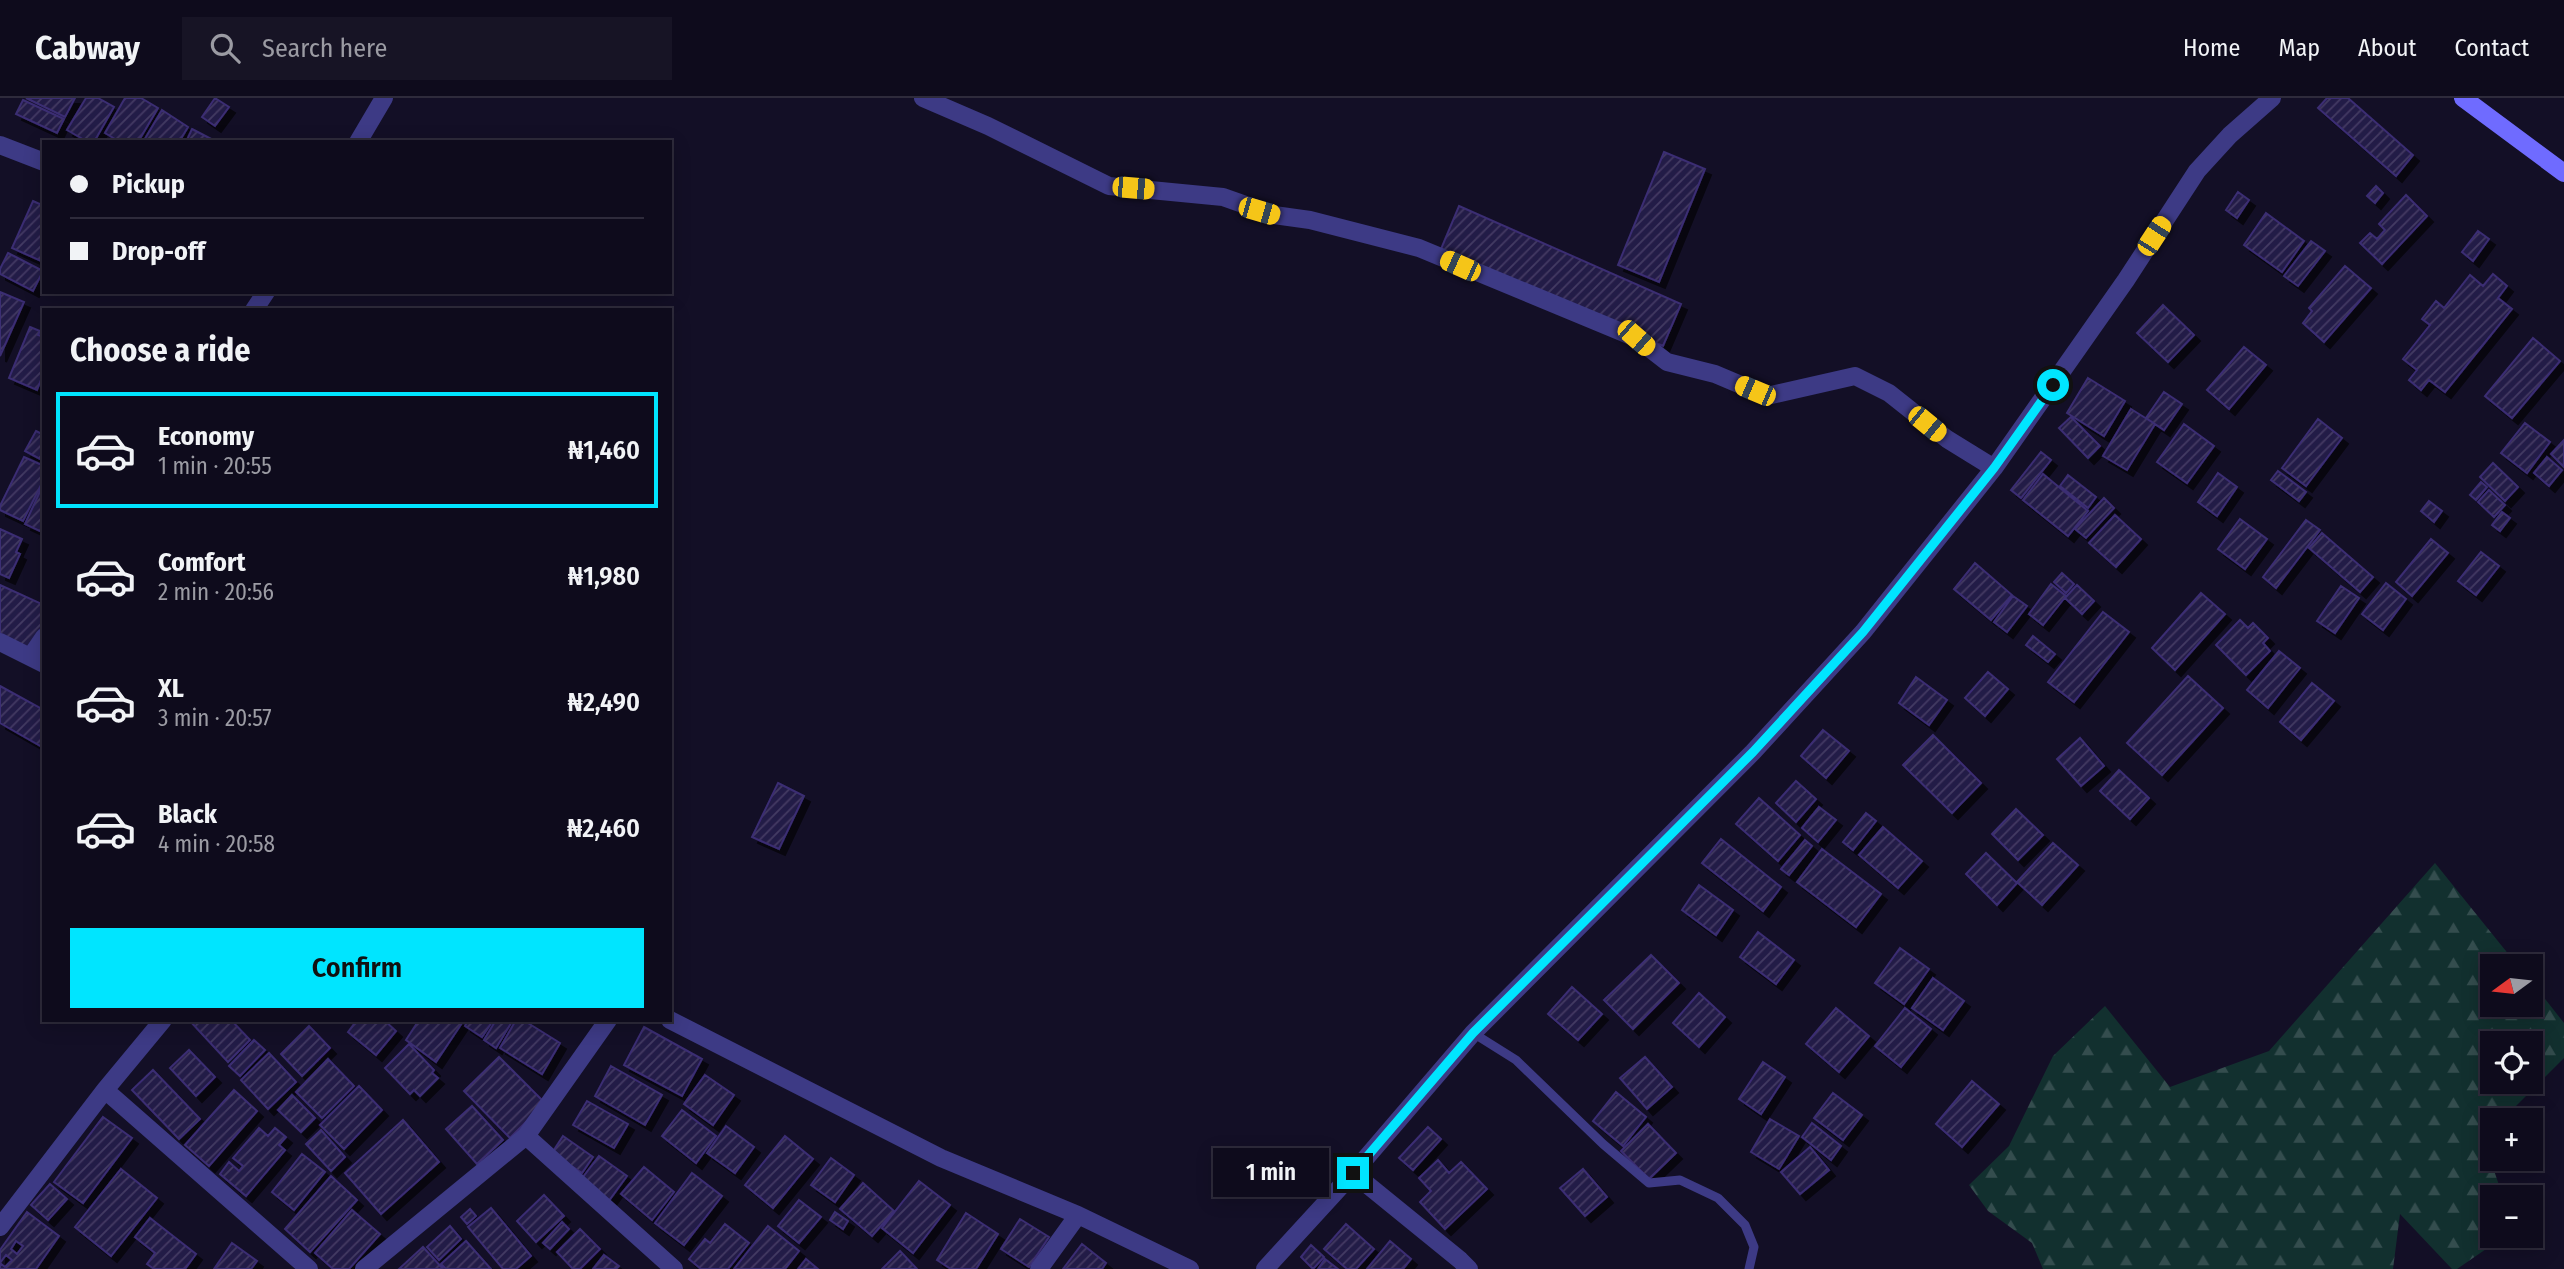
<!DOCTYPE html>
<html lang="en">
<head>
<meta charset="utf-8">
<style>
  :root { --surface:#0e0b1c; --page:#171425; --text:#f1f3f6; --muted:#9b9ba3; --line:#2e2b3b; --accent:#00e5ff }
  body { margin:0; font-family:"Fira Sans Condensed",sans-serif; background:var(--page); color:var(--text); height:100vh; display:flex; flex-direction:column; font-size:26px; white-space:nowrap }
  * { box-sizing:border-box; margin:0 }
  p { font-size:23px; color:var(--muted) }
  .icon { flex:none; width:38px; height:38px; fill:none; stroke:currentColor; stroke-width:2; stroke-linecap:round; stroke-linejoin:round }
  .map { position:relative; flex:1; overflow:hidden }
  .details { position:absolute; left:42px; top:210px; width:630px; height:714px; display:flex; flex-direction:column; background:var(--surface); border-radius:0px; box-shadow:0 4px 18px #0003,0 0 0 2px var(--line) }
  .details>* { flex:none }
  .top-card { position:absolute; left:42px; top:42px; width:630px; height:154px; border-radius:0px; box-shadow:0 4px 18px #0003,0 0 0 2px var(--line); display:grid; align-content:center; height:154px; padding:0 28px; background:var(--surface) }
  .needle { width:46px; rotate:255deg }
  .buttons { position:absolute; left:2480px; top:856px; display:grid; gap:14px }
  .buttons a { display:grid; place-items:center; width:63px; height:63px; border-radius:0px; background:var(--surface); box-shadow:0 4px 18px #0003,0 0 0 2px var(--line); font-size:35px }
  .end { position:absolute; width:32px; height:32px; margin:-16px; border:9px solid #00e5ff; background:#111; box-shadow:0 0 0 4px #111 }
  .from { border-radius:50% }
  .bubble { position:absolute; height:49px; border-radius:0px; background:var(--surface); box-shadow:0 4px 18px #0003,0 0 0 2px var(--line); font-size:23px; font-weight:600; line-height:49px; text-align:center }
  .car { position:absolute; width:21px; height:42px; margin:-21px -10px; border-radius:9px; box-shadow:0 0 5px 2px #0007; background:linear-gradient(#f5c518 24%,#345 0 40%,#f5c518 0 76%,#345 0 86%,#f5c518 0) }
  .top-card b { display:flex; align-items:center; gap:24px; height:66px; font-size:26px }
  .top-card b+b { border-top:2px solid var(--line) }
  .top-card i { width:18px; height:18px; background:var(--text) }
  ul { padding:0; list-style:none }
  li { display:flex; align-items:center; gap:21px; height:116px; margin:0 14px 10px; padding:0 14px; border:4px solid transparent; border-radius:0px }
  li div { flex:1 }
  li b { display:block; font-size:26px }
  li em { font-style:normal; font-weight:600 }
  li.selected { border-color:var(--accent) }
  li>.icon { width:63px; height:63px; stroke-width:1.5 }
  h2 { padding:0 28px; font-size:32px; line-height:84px }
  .action { display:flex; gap:14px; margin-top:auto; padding:14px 28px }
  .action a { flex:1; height:80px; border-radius:0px; background:var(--accent); color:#111; font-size:28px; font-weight:600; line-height:80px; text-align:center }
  header { display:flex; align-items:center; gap:42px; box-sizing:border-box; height:98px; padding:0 35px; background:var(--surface); border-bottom:2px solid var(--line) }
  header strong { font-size:33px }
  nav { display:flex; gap:38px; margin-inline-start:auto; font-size:24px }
  .search { width:490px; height:63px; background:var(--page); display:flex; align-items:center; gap:18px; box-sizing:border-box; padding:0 24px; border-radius:0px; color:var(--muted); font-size:26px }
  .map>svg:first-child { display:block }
  .forest { fill:url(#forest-firs); fill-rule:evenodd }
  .building { fill:url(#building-hatch); stroke:#3b2d73; stroke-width:2; fill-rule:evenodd; filter:url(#shadow) }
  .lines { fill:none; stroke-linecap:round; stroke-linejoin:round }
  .service { stroke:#3d3a85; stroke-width:9 }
  .minor { stroke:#3d3a85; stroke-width:18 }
  .secondary { stroke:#6f6bff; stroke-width:18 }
  .route { stroke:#00e5ff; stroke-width:9 }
</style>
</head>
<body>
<header>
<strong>Cabway</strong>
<div class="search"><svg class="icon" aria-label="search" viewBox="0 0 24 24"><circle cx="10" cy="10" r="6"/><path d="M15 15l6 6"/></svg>Search here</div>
<nav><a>Home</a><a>Map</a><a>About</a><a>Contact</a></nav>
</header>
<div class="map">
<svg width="2564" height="1171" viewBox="0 0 2564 1171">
  <defs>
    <pattern id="forest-firs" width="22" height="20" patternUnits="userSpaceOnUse" patternTransform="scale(1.75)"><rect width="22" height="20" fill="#12302f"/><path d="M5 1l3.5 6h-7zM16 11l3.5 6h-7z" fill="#344d4e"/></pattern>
    <pattern id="building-hatch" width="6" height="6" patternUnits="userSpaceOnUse" patternTransform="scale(1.75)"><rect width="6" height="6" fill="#241b47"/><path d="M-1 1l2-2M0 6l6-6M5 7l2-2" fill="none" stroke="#433b63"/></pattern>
    <filter id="shadow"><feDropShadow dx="6" dy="6" stdDeviation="0" flood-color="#0009"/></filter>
  </defs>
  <rect width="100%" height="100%" fill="#130f26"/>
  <path class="forest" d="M2435 765 2518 868H2492V906H2530L2531 883 2564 925V960L2502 1022H2492V1032L2483 1040 2503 1099H2492V1138H2505L2457 1171H2452L2400 1116 2393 1171H2043L2032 1145 1988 1113 1969 1087 2009 1048 2053 958 2105 908 2170 989 2269 953ZM2492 945H2530V984H2492Z"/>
  <path class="building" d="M26 0H75L65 19Z
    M86 0H98L114 9 94 44H88L67 32Z
    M125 0H141L158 10 138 44H120L105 35Z
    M215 0 229 9 215 28 202 19Z
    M2327 0H2348L2413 57 2396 78 2318 10Z
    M23 2 64 21 57 35 16 16Z
    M162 12 188 29 179 44H143Z
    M192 31 217 44H186Z
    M1664 54 1705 71 1659 184 1618 167Z
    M2376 88 2383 95 2375 105 2367 98Z
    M2238 94 2249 102 2237 120 2226 112Z
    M2406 97 2427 118 2382 166 2360 145 2370 135 2377 141 2385 132 2379 126Z
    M33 103 44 108V156L41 163 12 150Z
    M1459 108 1681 206 1663 248 1441 151Z
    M2266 115 2304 143 2282 174 2244 147Z
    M2478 133 2489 141 2473 163 2462 154Z
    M2311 143 2325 153 2298 188 2284 178Z
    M8 155 43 173 33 193 0 176V171Z
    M2345 168 2371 190 2324 244 2303 225 2312 213 2309 210Z
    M2493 176 2507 188 2498 200 2512 211 2445 294 2429 282 2421 292 2409 282 2417 272 2403 261 2430 227 2422 221 2436 203 2444 210 2470 177 2483 188Z
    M0 194 24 204 0 258Z
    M2163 207 2194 237 2168 264 2137 235Z
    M30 229 40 233 38 237 44 239V274L37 292 9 280Z
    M2533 240 2560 263 2512 320 2485 298Z
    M2244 249 2266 267 2229 311 2207 292Z
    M2088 280 2125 303 2104 338 2067 315Z
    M2164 294 2182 306 2164 332 2146 320Z
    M2131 311 2155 326 2127 372 2103 358Z
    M2071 319 2100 348 2088 360 2059 330Z
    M2318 321 2342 340 2306 388 2282 370Z
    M2525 325 2550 344 2527 375 2501 355Z
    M2184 326 2214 348 2187 385 2157 364Z
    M36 333 44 337V363L25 353Z
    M2564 342V369L2551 356Z
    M2041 354 2051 362 2021 400 2011 392Z
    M24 359 44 368V381L23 423 0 412V408Z
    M2547 359 2562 372 2549 388 2534 375Z
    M2493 365 2518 389 2505 403 2480 379Z
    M2278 373 2306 394 2299 403 2271 382Z
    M2218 375 2237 389 2217 418 2198 404Z
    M2043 376 2088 413 2068 438 2023 402Z
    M2068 377 2096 399 2088 410 2060 388Z
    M2481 384 2487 389 2476 402 2470 397Z
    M43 387 44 388V435L25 426Z
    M2489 392 2505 407 2494 419 2478 404Z
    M2104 400 2114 410 2086 440 2075 431Z
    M2429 403 2442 413 2434 424 2421 413Z
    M2502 414 2510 420 2500 433 2492 427Z
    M2115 417 2141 441 2116 469 2089 445Z
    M2240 421 2267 441 2245 471 2218 451Z
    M2306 422 2320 432 2276 490 2263 479Z
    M0 431 22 441 16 454 20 456 9 480 0 476Z
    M2322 435 2373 479 2360 494 2309 450Z
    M2431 441 2448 455 2412 498 2396 484Z
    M2481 454 2499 468 2476 497 2458 483Z
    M1975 465 2012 497 1991 522 1954 491Z
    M2062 475 2074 486 2066 495 2054 484Z
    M2386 485 2406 501 2383 532 2362 516Z
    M2051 486 2066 498 2043 527 2029 516Z
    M0 487 44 507 42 522 44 523V533L29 551 0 538Z
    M2077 487 2094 503 2082 516 2065 500Z
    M2341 488 2359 500 2335 535 2317 523Z
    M2201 495 2225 516 2175 572 2152 550Z
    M2013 498 2027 508 2007 534 1994 524Z
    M2103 514 2129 534 2074 604 2048 584Z
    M2240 522 2248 530 2253 525 2268 540 2263 545 2270 553 2246 577 2216 547Z
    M2033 538 2055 556 2048 564 2026 547Z
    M2279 553 2300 570 2268 610 2247 592Z
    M1988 574 2008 591 1985 618 1965 600Z
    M2188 578 2223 610 2162 677 2127 645Z
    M1916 579 1947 602 1929 627 1899 605Z
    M2312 585 2334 603 2301 642 2280 624Z
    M0 588 44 612V650L0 625Z
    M1823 632 1849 653 1826 680 1801 658Z
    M1933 637 1981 685 1952 715 1903 667Z
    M2080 640 2104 668 2081 688 2057 661Z
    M2119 672 2149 700 2130 721 2100 693Z
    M1796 683 1816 701 1796 724 1776 705Z
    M778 685 804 698 779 751 752 739Z
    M1759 700 1800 737 1778 763 1736 726Z
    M1819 709 1836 722 1818 744 1802 730Z
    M2016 711 2043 737 2018 762 1992 736Z
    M1866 715 1876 723 1853 752 1843 744Z
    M1883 729 1922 763 1898 790 1859 757Z
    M1721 741 1781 789 1763 813 1702 765Z
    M1805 742 1812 748 1789 777 1781 771Z
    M2053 745 2078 767 2042 807 2017 784Z
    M1822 751 1881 796 1856 829 1797 784Z
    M1986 755 2017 785 1997 807 1966 776Z
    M1699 787 1733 812 1716 837 1682 812Z
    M1758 834 1794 862 1776 886 1740 859Z
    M1900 850 1929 871 1904 906 1875 885Z
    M1651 857 1679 885 1633 931 1604 902Z
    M1933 880 1964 903 1943 932 1912 910Z
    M1572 889 1602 916 1578 942 1548 916Z
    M1699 895 1725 919 1699 949 1673 925Z
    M1836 910 1869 938 1839 974 1806 946Z
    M1905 910 1931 931 1901 969 1875 948Z
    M189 922H231L250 942 228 964Z
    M357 922H384L396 933 376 957 348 934Z
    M419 922H464L436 964 406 942Z
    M468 922H489L492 924 482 939 465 928Z
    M496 922H513L496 950 484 942Z
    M516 922H523L560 945 542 976 500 950Z
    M309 928 330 950 302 978 281 956Z
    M644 929 702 961 682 998 624 967Z
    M254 942 265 952 240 978 229 968Z
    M409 946 434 972 432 975 438 980 420 998 414 992 410 996 385 970Z
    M189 952 215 979 196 998 170 970Z
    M269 955 296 984 268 1011 241 982Z
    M499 959 545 1005 510 1040 464 993Z
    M1645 959 1672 989 1647 1011 1620 980Z
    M328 961 354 988 322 1020 296 994Z
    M1763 964 1785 979 1761 1016 1739 1001Z
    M611 968 662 997 645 1027 595 998Z
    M153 972 200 1021 179 1041 132 992Z
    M705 977 734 997 713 1027 684 1006Z
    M1972 983 1999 1006 1962 1049 1936 1026Z
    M359 988 382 1012 344 1051 320 1027Z
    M234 992 257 1013 209 1068 185 1047Z
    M1616 994 1646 1019 1623 1048 1593 1023Z
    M1833 995 1862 1017 1843 1042 1814 1020Z
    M292 997 315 1020 301 1034 278 1012Z
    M587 1003 628 1026 614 1050 573 1027Z
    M472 1008 503 1042 477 1066 446 1031Z
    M682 1012 716 1038 696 1065 662 1038Z
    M103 1019 132 1040 83 1105 54 1084Z
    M1770 1021 1799 1038 1779 1071 1751 1054Z
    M403 1022 439 1064 381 1116 345 1075Z
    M1812 1025 1841 1048 1831 1062 1802 1039Z
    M1648 1026 1676 1055 1649 1081 1621 1053Z
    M726 1028 754 1049 735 1075 707 1055Z
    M1428 1029 1441 1041 1413 1072 1399 1060Z
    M259 1030 268 1038 275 1030 286 1039 279 1047 285 1052 246 1098 220 1076 229 1064 239 1073 243 1068 233 1060Z
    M321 1032 345 1059 331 1073 306 1046Z
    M563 1038 593 1059 582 1075 552 1055Z
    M785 1038 813 1061 773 1110 745 1087Z
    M1810 1049 1829 1072 1800 1096 1781 1074Z
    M302 1056 325 1074 294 1112 272 1094Z
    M599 1058 627 1078 608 1104 580 1083Z
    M831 1060 854 1077 835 1104 811 1087Z
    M1438 1062 1449 1075 1461 1064 1487 1091 1445 1131 1420 1104 1431 1093 1419 1080Z
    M644 1069 674 1094 652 1122 621 1096Z
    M121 1071 157 1100 111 1158 75 1129Z
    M1583 1071 1607 1099 1585 1118 1560 1090Z
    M692 1075 722 1098 684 1147 655 1125Z
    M331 1078 357 1102 310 1154 285 1131Z
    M919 1083 950 1107 913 1155 882 1130Z
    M863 1085 894 1113 872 1138 840 1111Z
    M50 1086 67 1101 48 1122 31 1107Z
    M544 1097 564 1118 536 1144 517 1123Z
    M799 1102 821 1119 799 1145 778 1128Z
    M491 1110 531 1158 516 1171H503L468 1129Z
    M470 1111 476 1118 467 1126 461 1119Z
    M352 1112 380 1136 349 1171H333L315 1155Z
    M27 1114 59 1138 36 1171H0V1165L5 1169 12 1162 6 1157 0 1165V1152ZM16 1143 23 1148 17 1156 11 1151Z
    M835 1114 848 1123 843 1131 830 1122Z
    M966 1115 998 1136 976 1171H951L937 1162Z
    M150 1120 196 1156 185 1171H154L147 1166 155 1155 135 1139Z
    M1020 1121 1049 1139 1029 1169 1001 1151Z
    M562 1124 569 1131 550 1151 543 1145Z
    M725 1126 749 1145 728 1171H701L689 1161 705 1141 710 1145Z
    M1346 1126 1374 1151 1356 1171H1347L1324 1151Z
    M450 1128 461 1141 439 1162 427 1149Z
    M768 1128 799 1153 785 1171H734Z
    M580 1131 600 1151 580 1171H573L557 1154Z
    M466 1143 491 1171H446L441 1166Z
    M1390 1143 1411 1161 1403 1171H1367Z
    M232 1145 257 1163 251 1171H214Z
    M1082 1146 1106 1165 1102 1171H1063Z
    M1311 1147 1324 1159 1313 1171 1301 1159Z
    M423 1149 443 1171H399Z
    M900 1153 917 1171H882Z
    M604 1157 619 1168 616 1171H593Z
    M806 1161 818 1171H798Z
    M1325 1161 1338 1171H1318Z"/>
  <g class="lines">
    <path class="service" d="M1473 935 1516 962 1603 1046 1649 1085 1680 1082 1718 1100 1745 1127 1754 1149 1749 1171"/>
    <path class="minor" d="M923 0 988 28 1109 88 1223 99 1274 117 1310 122 1419 150 1636 240 1667 264 1715 276 1767 298 1855 278 1889 295 1947 341 1994 370
      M358 44 384 0
      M0 47 44 64
      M254 212 266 194
      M0 544 44 566
      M31 558 44 539
      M670 922 941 1060 1078 1117 1190 1171
      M105 992 309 1171
      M526 1038 674 1171
      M1353 1075 1460 1162 1469 1171
      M0 1129 105 992 163 922
      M364 1171 526 1038 608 922
      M1039 1171 1078 1117
      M1265 1171 1353 1075 1473 935 1753 654 1863 534 1994 370 2126 182 2197 73 2230 37 2272 0"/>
    <path class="secondary" d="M2463 0 2564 75"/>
  </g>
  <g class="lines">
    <path class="route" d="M1353 1075 1473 935 1753 654 1863 534 1994 370 2053 287"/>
  </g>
</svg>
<div class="buttons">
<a><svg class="needle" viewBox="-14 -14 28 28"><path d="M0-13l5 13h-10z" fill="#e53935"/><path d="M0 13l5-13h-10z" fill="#9b9ba3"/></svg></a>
<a><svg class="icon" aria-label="locate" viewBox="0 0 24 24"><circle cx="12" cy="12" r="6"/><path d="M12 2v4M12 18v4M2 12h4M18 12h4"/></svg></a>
<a>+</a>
<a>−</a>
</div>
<i class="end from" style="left:2053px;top:287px"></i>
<i class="end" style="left:1353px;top:1075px"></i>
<div class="bubble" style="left:1213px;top:1050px;width:116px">1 min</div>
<i class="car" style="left:1133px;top:90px;rotate:95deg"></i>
<i class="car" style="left:1259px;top:113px;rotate:106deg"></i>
<i class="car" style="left:2154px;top:138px;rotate:33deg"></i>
<i class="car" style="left:1460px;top:168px;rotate:294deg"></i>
<i class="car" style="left:1636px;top:240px;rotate:131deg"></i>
<i class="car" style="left:1755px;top:293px;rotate:293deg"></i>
<i class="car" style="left:1927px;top:326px;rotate:129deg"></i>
<div class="top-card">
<b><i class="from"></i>Pickup</b>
<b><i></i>Drop-off</b>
</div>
<section class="details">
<h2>Choose a ride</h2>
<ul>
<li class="selected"><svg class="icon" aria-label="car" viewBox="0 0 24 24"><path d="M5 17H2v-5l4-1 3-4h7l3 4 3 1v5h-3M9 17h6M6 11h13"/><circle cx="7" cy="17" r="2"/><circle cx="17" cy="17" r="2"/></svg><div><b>Economy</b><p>1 min · 20:55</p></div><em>₦1,460</em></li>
<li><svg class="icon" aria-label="car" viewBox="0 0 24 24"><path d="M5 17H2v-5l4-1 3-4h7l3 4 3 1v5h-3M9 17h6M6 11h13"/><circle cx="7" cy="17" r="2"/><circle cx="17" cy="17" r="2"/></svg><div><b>Comfort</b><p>2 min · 20:56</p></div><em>₦1,980</em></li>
<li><svg class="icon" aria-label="car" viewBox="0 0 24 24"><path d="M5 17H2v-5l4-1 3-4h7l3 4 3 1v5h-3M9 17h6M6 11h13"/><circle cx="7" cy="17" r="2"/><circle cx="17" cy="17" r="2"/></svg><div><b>XL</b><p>3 min · 20:57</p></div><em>₦2,490</em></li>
<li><svg class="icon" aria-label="car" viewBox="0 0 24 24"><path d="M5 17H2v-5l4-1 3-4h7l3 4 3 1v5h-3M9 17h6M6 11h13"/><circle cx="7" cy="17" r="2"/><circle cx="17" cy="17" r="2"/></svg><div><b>Black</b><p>4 min · 20:58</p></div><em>₦2,460</em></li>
</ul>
<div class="action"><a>Confirm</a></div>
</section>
</div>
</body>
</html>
